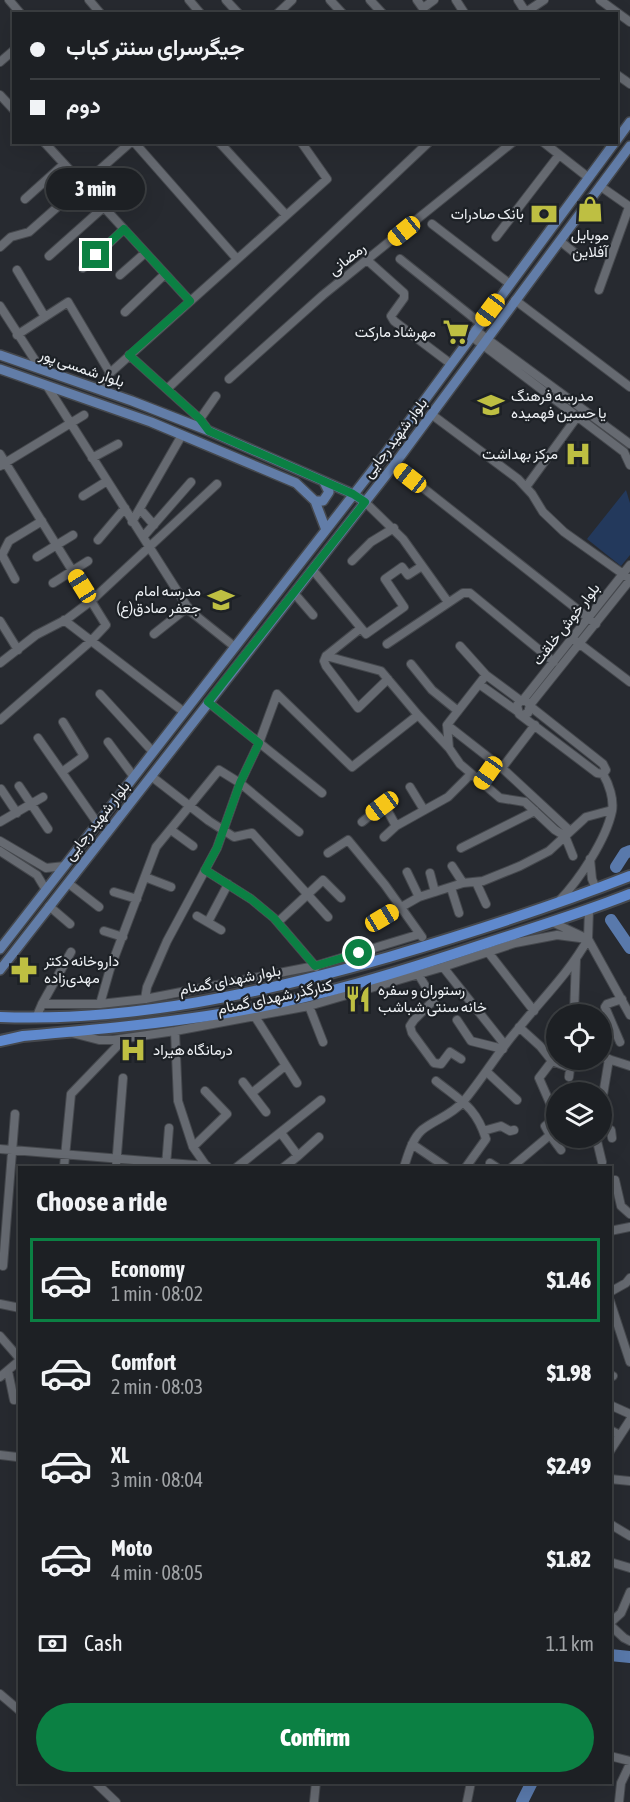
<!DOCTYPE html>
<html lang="en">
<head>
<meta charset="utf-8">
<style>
  :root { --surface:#1d2024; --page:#2a2d31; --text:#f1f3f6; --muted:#a0a3a6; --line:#3b3e41; --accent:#0b8043 }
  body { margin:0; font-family:"Asap Condensed",Vazirmatn,sans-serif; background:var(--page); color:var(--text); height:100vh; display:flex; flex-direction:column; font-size:22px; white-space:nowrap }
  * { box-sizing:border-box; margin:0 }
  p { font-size:20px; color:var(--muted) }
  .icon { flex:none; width:33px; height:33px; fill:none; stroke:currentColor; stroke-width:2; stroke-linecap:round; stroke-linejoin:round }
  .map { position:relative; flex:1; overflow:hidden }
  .details { position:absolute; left:18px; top:1166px; width:594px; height:618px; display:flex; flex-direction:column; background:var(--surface); border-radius:0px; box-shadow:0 6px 24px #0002,0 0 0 2px var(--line) }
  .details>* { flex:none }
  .hud { position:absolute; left:12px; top:12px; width:606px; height:132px; border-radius:0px; box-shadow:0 6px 24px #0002,0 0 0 2px var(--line); display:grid; align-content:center; height:132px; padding:0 18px; background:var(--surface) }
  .controls { position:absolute; left:546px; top:1004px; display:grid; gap:12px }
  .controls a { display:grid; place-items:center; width:66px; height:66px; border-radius:50%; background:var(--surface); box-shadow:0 6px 24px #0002,0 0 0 2px var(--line); font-size:30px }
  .end { position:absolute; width:27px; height:27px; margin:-14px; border:8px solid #0b8043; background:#fff; box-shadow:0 0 0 3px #fff }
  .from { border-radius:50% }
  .bubble { position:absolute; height:42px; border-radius:21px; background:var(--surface); box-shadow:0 6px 24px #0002,0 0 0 2px var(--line); font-size:20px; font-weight:800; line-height:42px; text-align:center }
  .car { position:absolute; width:18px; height:36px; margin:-18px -9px; border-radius:8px; box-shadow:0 0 4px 2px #0007; background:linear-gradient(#f5c518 24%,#345 0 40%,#f5c518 0 76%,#345 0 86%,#f5c518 0) }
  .hud b { display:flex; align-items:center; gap:21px; height:57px; font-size:22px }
  .hud b+b { border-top:2px solid var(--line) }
  .hud i { width:15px; height:15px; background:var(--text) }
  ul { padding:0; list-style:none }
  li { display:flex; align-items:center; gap:18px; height:84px; margin:0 12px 9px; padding:0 6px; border:3px solid transparent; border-radius:0px }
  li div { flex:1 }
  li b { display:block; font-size:22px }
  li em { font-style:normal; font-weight:800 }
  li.active { border-color:var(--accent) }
  li>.icon { width:54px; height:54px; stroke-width:1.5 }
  h2 { padding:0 18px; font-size:27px; line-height:72px }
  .pay { display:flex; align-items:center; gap:15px; height:66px; padding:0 18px; font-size:22px }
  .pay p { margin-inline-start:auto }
  .primary-button { display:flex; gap:12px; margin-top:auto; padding:12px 18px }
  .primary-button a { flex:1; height:69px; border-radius:36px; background:var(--accent); color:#fff; font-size:24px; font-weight:800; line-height:69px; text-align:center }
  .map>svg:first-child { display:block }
  .green { fill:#23395c }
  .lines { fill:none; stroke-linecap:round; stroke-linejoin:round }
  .river { stroke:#5979ab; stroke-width:12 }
  .minor-casing { stroke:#45484d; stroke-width:10 }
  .major-casing { stroke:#45484d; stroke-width:12 }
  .highway-casing { stroke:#45484d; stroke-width:14 }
  .minor { stroke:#666a71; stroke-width:8 }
  .major { stroke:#627da8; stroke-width:9 }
  .highway { stroke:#5f89cd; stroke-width:10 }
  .route { stroke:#0b8043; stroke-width:8 }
  .labels { text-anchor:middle; stroke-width:4.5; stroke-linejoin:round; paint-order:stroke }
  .poi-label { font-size:15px; fill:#edf0f4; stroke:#1d2126; text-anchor:end }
  .street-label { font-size:15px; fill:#edf0f4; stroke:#1d2126 }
</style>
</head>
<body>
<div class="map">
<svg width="630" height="1802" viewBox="0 0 630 1802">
  <rect width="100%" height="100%" fill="#272a30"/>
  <path class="green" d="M626 490 630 503V555L621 566 587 539Z"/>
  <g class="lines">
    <path class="river" d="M616 867 625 853 630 851
      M611 920 630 948
      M610 1655 630 1657
      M522 1802 532 1782"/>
    <g class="minor-casing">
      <path id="minor" d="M9 0 21 14
        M89 0 101 14
        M189 0 201 14
        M226 0 238 13
        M330 0 343 14
        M370 0 383 14
        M417 0 427 14
        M456 0 465 14
        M518 0 527 14
        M600 0 630 22
        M423 8 434 0
        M526 12 544 0
        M277 14 292 0
        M0 62 14 50
        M616 74 630 84
        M0 95 14 110
        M44 142 190 301
        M134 142 237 259
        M219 142 286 215
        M543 142 589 178
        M600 186 630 207
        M25 199 64 164
        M432 224 510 284
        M496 237 559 155
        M560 241 575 253
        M0 247 11 237 29 232 131 142
        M49 256 104 207
        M400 259 480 323
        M367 260 404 293V298L391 316 394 321 451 364
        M83 268 124 229
        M17 270 45 317
        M120 275 145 253
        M599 290 629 207
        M515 300 630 387
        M0 306 40 368
        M125 312 165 274
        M475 330 630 444
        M17 335 68 302 110 373
        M471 336 624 452 630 465
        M129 355 200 419 209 431
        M229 379 323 295 513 142
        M47 386 190 611 235 647
        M167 389 429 142
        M102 390 110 373 327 179 301 142
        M431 414 518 479 532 494 543 512 564 532 630 579
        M200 419 216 396
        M0 454 106 625 91 641 0 720
        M92 458 118 444
        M394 465 596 624
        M0 466 84 415
        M526 487 577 417
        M83 496 107 481
        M365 502 403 539 448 602
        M140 509 154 525
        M132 522 182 435
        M143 537 191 482
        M98 540 125 508
        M37 557 73 535
        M352 561 371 542 394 528
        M312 569 366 634 404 607 385 579 402 567 408 575 422 566
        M15 579 2 555 9 541 42 521
        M53 583 88 561
        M294 593 313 615
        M64 620 184 712
        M0 621 18 650
        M361 628 326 656 324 661 326 666 358 708 388 679
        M154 634 188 607
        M576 641 630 682
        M387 644 463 593H470L554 662
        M460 646 486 675 521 701
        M326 656 381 671 418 715
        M0 663 36 635 67 619 91 601 217 484
        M411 664 432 690 458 711
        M486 675 447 725 449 748 460 764 500 798 525 802 555 830 565 836 573 856
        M479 684 517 711
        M100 694 153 752
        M523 700 630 565
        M208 702 322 793
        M530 705 630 580
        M531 707 603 764 606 770 603 774C609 784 614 799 612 811 606 840 579 880 559 901
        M522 715 528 713 530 705 526 701H521L517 705 519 714 597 773 603 774
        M447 725 502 768 570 831
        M38 738 98 824
        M108 742 134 777
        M502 768 535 725
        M62 772 84 756 63 722
        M151 776 209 821 234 837 252 833 328 917
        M481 783 496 763
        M19 786 48 829
        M410 787 424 810
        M1 789 17 813
        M0 822 43 797
        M362 822 382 806H385L396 826
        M171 830 193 846
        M384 837 396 826 448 797 471 774
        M0 841 46 868 65 866
        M461 848 535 811
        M0 851 37 875 46 890
        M328 853 348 840 385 885 422 937
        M590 859 592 879 596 889
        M452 866 463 883
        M205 870 251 899 274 918 316 967
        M407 872 419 897
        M430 873 435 892
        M145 877 171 887
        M476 882 486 904
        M68 883 99 907
        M451 888 459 913
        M114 892 137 899
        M49 906 70 924
        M197 916 221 930
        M382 918 419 897 463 883 483 881 520 866 549 851 586 817 612 810
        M208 922 228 884
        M278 922 323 880 341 898
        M552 922 588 939 589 910
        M104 931 123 937
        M588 939 630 1015
        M488 952 534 1011
        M443 967 505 1045
        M418 974 434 1000 414 1020 410 1026 412 1033 434 1063 441 1064 450 1052 461 1059
        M145 999 147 987 167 941 217 848 240 783 259 743 277 694 352 767 418 715 449 748
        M42 1004H100L145 999 315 966 420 934
        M100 1004 110 969 156 847 219 770 240 783 299 832
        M309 1006 323 1042
        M574 1014 576 959
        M254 1015 297 1083
        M36 1018 42 1004 71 952
        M457 1020 471 1041 503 1049
        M519 1027 540 1046 552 1061 571 1068 591 1059
        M175 1031 178 1101 193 1147 207 1167
        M72 1033 99 1040H113L175 1031 309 1006 443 967 515 943 557 935 588 939
        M620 1042 605 1007 607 1004 622 999
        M602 1057 630 1066
        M552 1061 539 1078 556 1117
        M487 1072 517 1100
        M569 1077 571 1059
        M436 1081C461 1101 476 1107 486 1139L466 1167
        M243 1082 266 1112
        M252 1093 285 1066
        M602 1101 609 1059
        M602 1127 611 1130 612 1138
        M483 1131 501 1126 510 1131 514 1130
        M281 1133 298 1156 284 1167
        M550 1135 561 1150
        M569 1137 571 1140
        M596 1137 602 1162
        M412 1144 446 1167
        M193 1147 227 1114 205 1091
        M0 1149 207 1166
        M298 1156 319 1137
        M490 1163 496 1167
        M166 1166 169 1128
        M64 1167 71 1094 124 1039
        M116 1167 123 1078
        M237 1167 321 1100
        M404 1167C408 1155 412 1139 422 1130 436 1119 450 1116 463 1102 483 1078 498 1052 518 1029 542 999 569 973 588 939
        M512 1167 550 1135 545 1126 556 1117
        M615 1180 621 1206 630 1214
        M610 1231 630 1227
        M3 1266 15 1114
        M610 1292 626 1283 630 1278
        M610 1301 630 1362
        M0 1304 20 1308
        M0 1336 20 1359
        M8 1371 14 1400
        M610 1375 613 1376
        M0 1377 20 1360
        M610 1405 630 1414
        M610 1430 620 1435
        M610 1451 630 1420
        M0 1455 17 1457
        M610 1479 630 1481
        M610 1524 630 1536
        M610 1562 630 1568
        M610 1623 621 1613 630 1592
        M610 1625 624 1638 630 1641
        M0 1694 20 1711
        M610 1756 630 1761
        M95 1782 116 1802
        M314 1802 316 1782
        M467 1802 471 1782
        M619 1802 621 1783 630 1764"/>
    </g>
    <g class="major-casing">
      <path id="major" d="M616 141 630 122
        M0 355 132 401 209 431 353 494 365 502
        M0 369 151 422 296 483 315 501 326 530
        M315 501H323L329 492 324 482
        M0 949 382 458 615 142
        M0 970 394 465 630 146"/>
    </g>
    <g class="highway-casing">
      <path id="highway" d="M0 1017C132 1022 262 993 389 957 470 933 551 907 630 876
        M0 1041 23 1036C91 1030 159 1024 226 1013 314 999 400 972 484 944 533 928 582 913 630 894"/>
    </g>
    <use href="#minor" class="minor"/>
    <use href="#major" class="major"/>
    <use href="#highway" class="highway"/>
  </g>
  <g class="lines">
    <path class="route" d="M96 255 124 229 190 301 129 355 200 419 209 431 353 494 365 502 208 702 259 743 240 783 217 848 205 870 251 899 274 918 315 966 359 953"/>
  </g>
  <defs>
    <g id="shop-bare" transform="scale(2.07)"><path d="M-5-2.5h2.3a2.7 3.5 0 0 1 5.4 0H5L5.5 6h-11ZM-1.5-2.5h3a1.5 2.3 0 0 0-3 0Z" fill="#bebf42" stroke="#1d2126" stroke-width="2.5" paint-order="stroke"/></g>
    <g id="bank-bare" transform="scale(2.07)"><path d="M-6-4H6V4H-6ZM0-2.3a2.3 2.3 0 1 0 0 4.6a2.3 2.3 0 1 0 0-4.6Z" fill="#bebf42" stroke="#1d2126" stroke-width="2.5" paint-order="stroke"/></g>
    <g id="supermarket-bare" transform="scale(2.07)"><path d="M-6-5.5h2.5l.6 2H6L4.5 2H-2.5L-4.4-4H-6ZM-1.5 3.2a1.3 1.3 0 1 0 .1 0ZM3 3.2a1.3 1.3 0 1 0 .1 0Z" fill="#bebf42" stroke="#1d2126" stroke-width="2.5" paint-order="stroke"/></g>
    <g id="school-bare" transform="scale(2.07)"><path d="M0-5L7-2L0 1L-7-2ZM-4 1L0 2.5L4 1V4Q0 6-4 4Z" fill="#bebf42" stroke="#1d2126" stroke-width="2.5" paint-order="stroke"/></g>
    <g id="hospital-bare" transform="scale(2.07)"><path d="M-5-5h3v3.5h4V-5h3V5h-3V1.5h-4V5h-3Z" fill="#bebf42" stroke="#1d2126" stroke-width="2.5" paint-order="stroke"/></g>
    <g id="pharmacy-bare" transform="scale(2.07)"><path d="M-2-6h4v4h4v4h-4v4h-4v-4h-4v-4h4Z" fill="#bebf42" stroke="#1d2126" stroke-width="2.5" paint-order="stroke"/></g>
    <g id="restaurant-bare" transform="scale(2.07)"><path d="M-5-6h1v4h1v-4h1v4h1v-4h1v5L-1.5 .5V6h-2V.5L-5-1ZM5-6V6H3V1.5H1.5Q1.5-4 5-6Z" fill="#bebf42" stroke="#1d2126" stroke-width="2.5" paint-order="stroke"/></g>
  </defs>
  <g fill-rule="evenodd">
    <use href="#shop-bare" x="590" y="209"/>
    <use href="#bank-bare" x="544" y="214"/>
    <use href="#supermarket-bare" x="456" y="332"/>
    <use href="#school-bare" x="491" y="405"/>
    <use href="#hospital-bare" x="578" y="454"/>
    <use href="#school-bare" x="221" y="600"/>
    <use href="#pharmacy-bare" x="24" y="970"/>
    <use href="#restaurant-bare" x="358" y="999"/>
    <use href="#hospital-bare" x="133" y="1050"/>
  </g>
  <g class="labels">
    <g class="poi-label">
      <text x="524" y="219">بانک صادرات</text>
      <text x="590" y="240" text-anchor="middle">موبایل<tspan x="590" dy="17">آفلاین</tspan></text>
      <text x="436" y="337">مهرشاد مارکت</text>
      <text x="511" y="401" text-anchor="start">مدرسه فرهنگ<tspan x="511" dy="17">یا حسین فهمیده</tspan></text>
      <text x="558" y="459">مرکز بهداشت</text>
      <text x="201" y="596">مدرسه امام<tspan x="201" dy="17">جعفر صادق(ع)</tspan></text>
      <text x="44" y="966" text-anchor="start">داروخانه دکتر<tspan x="44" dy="17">مهدی‌زاده</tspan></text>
      <text x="378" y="995" text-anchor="start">رستوران و سفره<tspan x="378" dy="17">خانه سنتی شباشب</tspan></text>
      <text x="153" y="1055" text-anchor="start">درمانگاه هیراد</text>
    </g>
    <g class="street-label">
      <text transform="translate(347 259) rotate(-39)" y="5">رمضانی</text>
      <text transform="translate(82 368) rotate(19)" y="5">بلوار شمسی پور</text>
      <text transform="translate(395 438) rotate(-53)" y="5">بلوار شهید رجایی</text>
      <text transform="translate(566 624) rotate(-52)" y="5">بلوار خوش خلقت</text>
      <text transform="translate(97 821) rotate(-52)" y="5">بلوار شهید رجایی</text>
      <text transform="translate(230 980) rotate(-11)" y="5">بلوار شهدای گمنام</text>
      <text transform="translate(275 997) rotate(-12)" y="5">کنارگذر شهدای گمنام</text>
    </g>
  </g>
</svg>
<div class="controls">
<a><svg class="icon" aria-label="locate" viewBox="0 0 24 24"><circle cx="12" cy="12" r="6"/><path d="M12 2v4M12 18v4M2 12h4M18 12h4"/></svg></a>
<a><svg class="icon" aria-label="layers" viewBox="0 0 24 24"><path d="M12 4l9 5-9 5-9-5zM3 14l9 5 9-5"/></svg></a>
</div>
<i class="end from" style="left:359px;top:953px"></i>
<i class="end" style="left:96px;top:255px"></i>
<div class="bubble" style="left:46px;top:168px;width:99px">3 min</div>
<i class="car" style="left:404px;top:231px;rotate:231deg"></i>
<i class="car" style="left:490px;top:310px;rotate:217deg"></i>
<i class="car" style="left:410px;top:478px;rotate:308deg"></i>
<i class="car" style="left:82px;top:586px;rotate:328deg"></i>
<i class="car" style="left:488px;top:773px;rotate:215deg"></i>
<i class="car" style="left:382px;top:806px;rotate:233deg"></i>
<i class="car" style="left:382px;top:918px;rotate:59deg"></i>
<div class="hud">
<b><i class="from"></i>جیگرسرای سنتر کباب</b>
<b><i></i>دوم</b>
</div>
<section class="details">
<h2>Choose a ride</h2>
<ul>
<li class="active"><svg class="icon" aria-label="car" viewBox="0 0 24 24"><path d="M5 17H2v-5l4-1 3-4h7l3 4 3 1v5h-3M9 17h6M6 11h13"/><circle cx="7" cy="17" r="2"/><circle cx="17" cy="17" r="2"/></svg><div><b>Economy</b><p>1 min · 08:02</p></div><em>$1.46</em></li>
<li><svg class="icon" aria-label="car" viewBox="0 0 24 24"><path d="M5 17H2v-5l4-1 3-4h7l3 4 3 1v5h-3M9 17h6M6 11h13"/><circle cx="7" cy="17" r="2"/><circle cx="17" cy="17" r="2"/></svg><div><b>Comfort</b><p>2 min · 08:03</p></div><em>$1.98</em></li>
<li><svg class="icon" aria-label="car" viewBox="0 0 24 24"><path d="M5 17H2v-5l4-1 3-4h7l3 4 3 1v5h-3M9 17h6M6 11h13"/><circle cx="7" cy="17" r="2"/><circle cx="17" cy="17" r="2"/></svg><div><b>XL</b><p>3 min · 08:04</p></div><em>$2.49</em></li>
<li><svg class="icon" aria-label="car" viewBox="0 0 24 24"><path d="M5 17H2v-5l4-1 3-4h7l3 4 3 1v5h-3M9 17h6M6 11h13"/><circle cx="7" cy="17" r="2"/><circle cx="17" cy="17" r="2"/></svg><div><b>Moto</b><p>4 min · 08:05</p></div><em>$1.82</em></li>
</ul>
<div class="pay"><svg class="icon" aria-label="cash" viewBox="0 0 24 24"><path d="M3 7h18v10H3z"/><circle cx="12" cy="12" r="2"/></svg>Cash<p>1.1 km</p></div>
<div class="primary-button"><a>Confirm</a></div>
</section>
</div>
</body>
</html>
